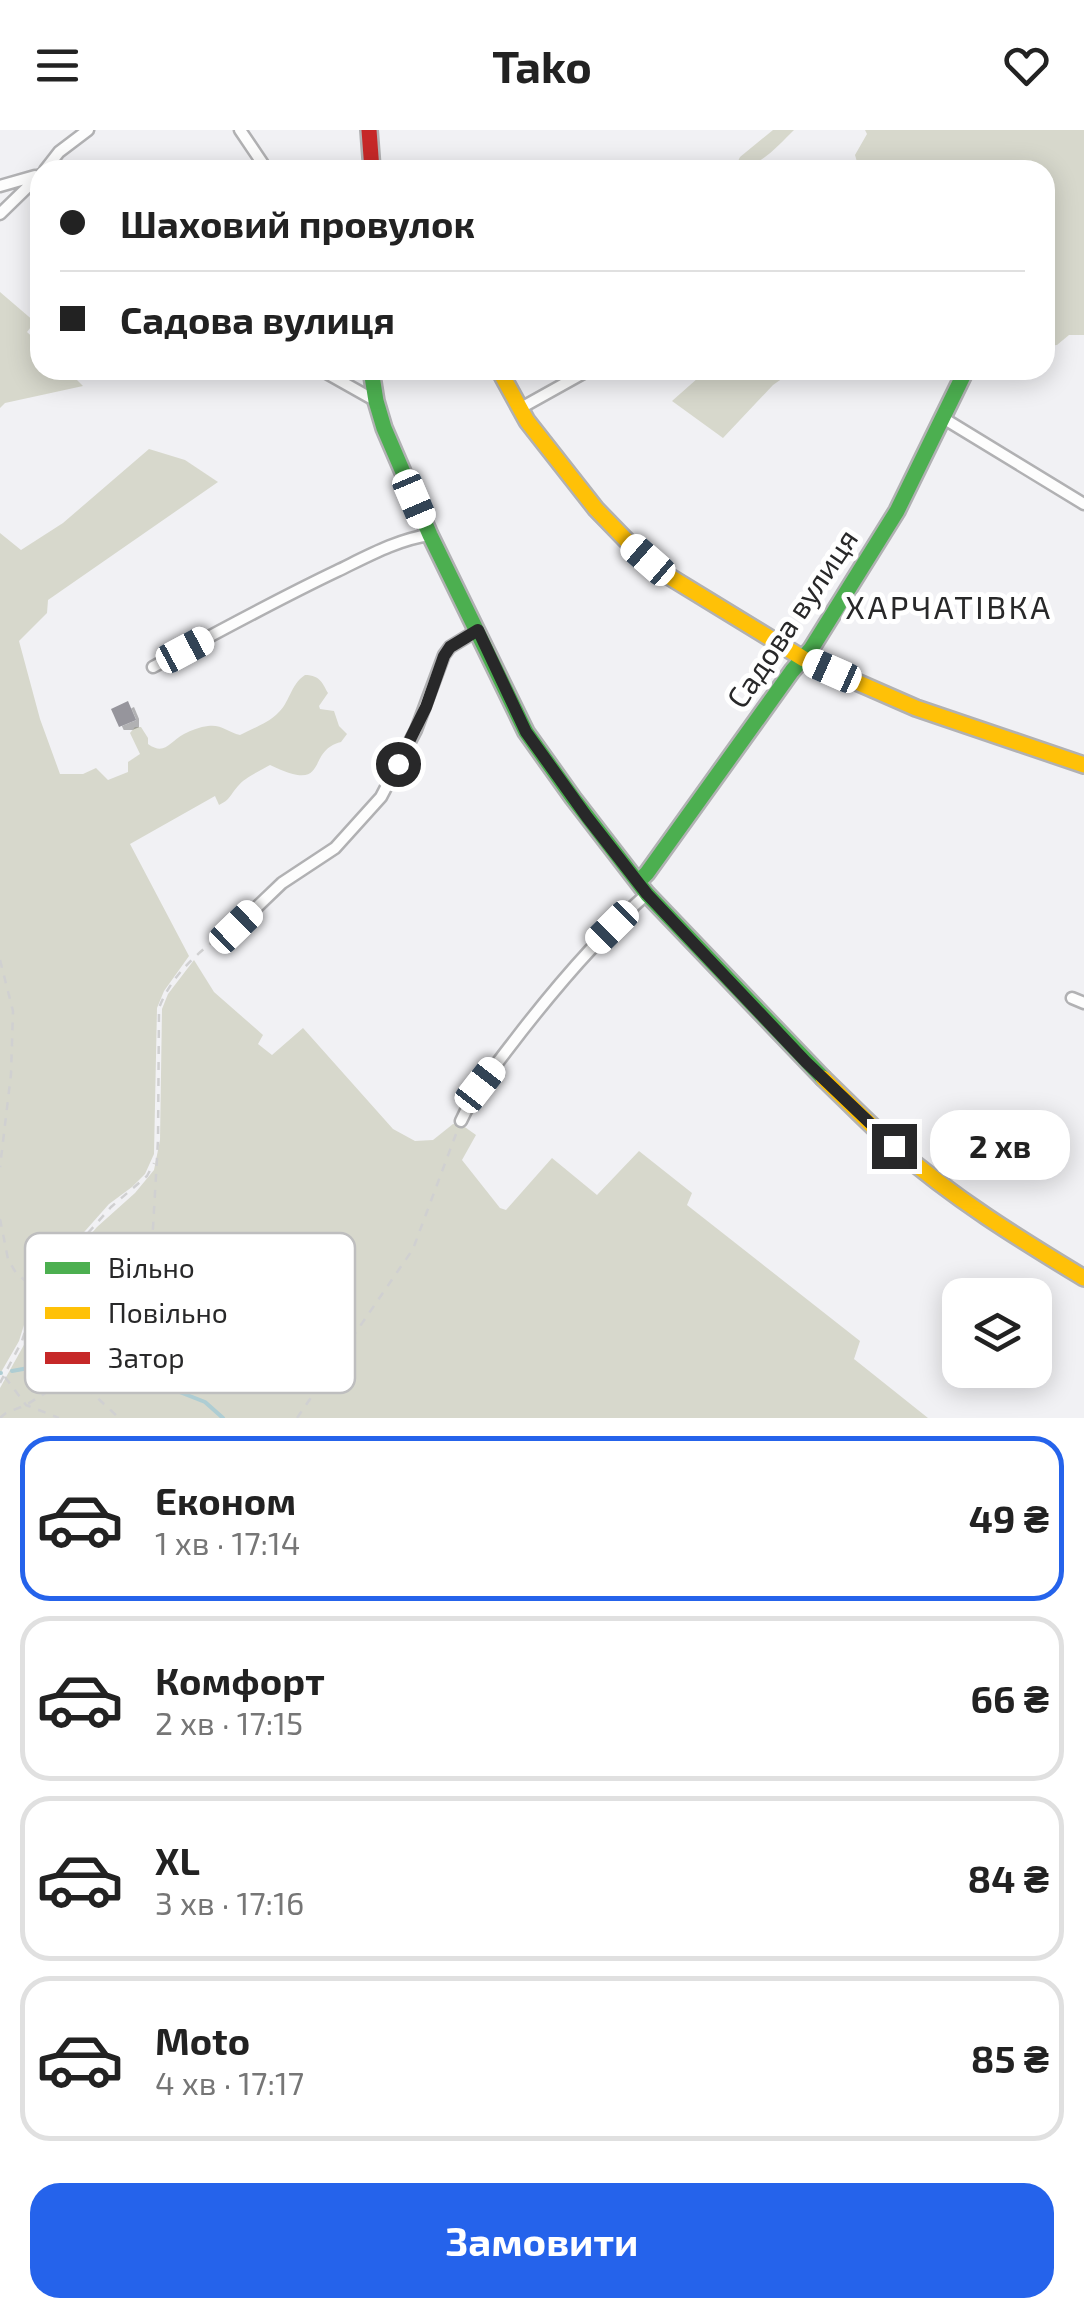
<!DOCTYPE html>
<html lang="uk">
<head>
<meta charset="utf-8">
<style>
  :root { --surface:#fff; --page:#f6f6f6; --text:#222; --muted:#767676; --line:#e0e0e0; --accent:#2563eb }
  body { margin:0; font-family:"Exo 2",sans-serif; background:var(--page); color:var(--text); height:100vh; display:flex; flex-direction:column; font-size:38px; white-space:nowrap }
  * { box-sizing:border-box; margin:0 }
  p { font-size:32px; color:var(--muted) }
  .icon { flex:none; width:55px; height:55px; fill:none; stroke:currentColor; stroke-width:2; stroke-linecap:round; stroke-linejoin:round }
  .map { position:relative; height:1288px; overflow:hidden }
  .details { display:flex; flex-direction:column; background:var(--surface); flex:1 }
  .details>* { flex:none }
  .guide { position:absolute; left:30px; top:30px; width:1025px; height:220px; border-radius:30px; box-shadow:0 5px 25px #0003; display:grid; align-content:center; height:220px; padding:0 30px; background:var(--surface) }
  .controls { position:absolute; left:942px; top:1148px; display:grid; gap:20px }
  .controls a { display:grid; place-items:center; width:110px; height:110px; border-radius:20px; background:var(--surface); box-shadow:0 5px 25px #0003; font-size:50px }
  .end { position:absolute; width:45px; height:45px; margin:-22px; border:12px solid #282829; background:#fff; box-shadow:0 0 0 5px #fff }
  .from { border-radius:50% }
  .bubble { position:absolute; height:70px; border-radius:30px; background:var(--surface); box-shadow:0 5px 25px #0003; font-size:32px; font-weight:700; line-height:70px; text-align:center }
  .car { position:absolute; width:30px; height:60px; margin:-30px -15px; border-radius:12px; box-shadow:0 0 8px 2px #0007; background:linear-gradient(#fff 24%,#345 0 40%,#fff 0 76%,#345 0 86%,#fff 0) }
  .guide b { display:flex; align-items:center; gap:35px; height:95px; font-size:38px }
  .guide b+b { border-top:2px solid var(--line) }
  .guide i { width:25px; height:25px; background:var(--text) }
  ul { padding:18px 0 0; list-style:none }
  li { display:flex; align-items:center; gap:30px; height:165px; margin:0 20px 15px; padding:0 10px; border:5px solid var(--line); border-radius:30px }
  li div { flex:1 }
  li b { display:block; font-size:38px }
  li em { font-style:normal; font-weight:700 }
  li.selected { border-color:var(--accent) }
  li>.icon { width:90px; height:90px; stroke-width:1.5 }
  .action { display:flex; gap:20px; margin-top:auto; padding:20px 30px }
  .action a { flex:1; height:115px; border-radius:30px; background:var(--accent); color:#fff; font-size:40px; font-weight:700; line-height:115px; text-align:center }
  header { display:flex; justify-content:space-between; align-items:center; height:130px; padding:0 30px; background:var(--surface); font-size:45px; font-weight:700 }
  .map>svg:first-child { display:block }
  .green { fill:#d7d8cc }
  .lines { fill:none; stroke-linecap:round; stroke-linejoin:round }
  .stream { stroke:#aecdd3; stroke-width:4 }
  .building { fill:#96959c; filter:url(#shadow) }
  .street-casing { stroke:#b1b1b3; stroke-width:15 }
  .fast-casing { stroke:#b1b1b3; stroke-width:20 }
  .slow-casing { stroke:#b1b1b3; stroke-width:20 }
  .jam-casing { stroke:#b1b1b3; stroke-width:20 }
  .path { stroke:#d0d0d1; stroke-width:2.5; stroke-dasharray:8 8; stroke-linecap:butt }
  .street { stroke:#fdfdfd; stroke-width:10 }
  .fast { stroke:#4caf50; stroke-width:15 }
  .slow { stroke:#ffc107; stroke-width:15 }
  .jam { stroke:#c62828; stroke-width:15 }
  .route { stroke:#282829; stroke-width:12 }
  .labels { text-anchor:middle; stroke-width:10; stroke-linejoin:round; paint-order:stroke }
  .street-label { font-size:30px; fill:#282829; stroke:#fff }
  .neighbourhood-label { font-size:32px; letter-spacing:2.5px; fill:#282829; stroke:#fff }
  .key { fill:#fff; stroke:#bebebf; stroke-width:2.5 }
  .key-label { font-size:28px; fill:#282829 }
</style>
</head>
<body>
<header><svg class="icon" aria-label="menu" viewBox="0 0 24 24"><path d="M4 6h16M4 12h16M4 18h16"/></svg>Tako<svg class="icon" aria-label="heart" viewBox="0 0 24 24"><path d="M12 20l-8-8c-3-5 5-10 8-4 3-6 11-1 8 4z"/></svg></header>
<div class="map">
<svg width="1084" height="1288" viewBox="0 0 1084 1288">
  <defs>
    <filter id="shadow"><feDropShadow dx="6" dy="6" stdDeviation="0" flood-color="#0004"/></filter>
  </defs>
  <rect width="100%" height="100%" fill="#f1f1f4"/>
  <path class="green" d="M773 0H794C778 16 761 35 739 40L735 37 740 27Z
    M865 0H1084V205H1069L1057 215 1045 216V40H864L857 32 855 25 867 4Z
    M0 162 35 192 27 202 40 214V240H67L83 256 5 273 0 278Z
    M707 240H788L783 248 773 255 723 308 672 271Z
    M149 319 185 330 218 352 48 470 47 483 19 511 40 589 60 644H83L96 638 108 650 128 642V632L140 624 130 603 135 597H141L148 608V614C165 626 169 612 184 604 191 600 200 597 208 596 221 594 228 602 240 605 251 599 268 593 277 584 290 573 290 555 305 545 321 545 323 555 328 563L319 576 320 579 334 581 339 596 347 604 341 612C304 621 332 665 270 635 260 641 245 647 238 656 230 665 230 670 219 675L215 666 130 714 189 826 164 861 157 878 154 1024 145 1044 132 1057 109 1074 46 1145 34 1163 19 1211 0 1244V403L21 420 63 393Z
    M194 830 214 862 263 905 258 914 272 925 303 898 393 999 415 1011 433 1010 453 994 462 995 476 1005 462 1030 500 1078 506 1080 552 1028 597 1065 639 1021 692 1063 687 1075 860 1211 854 1229 928 1288H0V1258L25 1213 38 1171 51 1150 97 1097 135 1063 154 1040 160 1010 162 879 168 864Z"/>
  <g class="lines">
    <path class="stream" d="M12 1241 45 1235 67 1224 102 1247 144 1248 205 1272 223 1288
      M0 1243H1"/>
  </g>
  <path class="building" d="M128 571 136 590 119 597 111 579Z"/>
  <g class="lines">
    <g class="street-casing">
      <path id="street" d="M240 0 267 40
        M45 40 59 22 88 0
        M0 56 35 46
        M0 84 40 45
        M321 240 376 271
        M519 279 589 240
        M943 288 1084 374
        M153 537C214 504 274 471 337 441 366 427 398 409 430 405
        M236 797 282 753 335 718 381 667 416 600 444 525 450 517 478 500
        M1072 868 1084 873
        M461 991C476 958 499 931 521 902 560 852 600 805 647 764"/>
    </g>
    <g class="fast-casing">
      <path id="fast" d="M371 240 376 271 384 298 430 405 526 602 573 668 647 764 823 948
        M638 752 647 743 792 541 811 519 897 381 966 240"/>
    </g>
    <g class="slow-casing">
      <path id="slow" d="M499 240 527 291 596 379 629 413 670 447 804 529 916 578 1084 635
        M823 948C847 971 870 995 895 1017 953 1068 1018 1108 1084 1148"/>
    </g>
    <g class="jam-casing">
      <path id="jam" d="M369 0 372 40"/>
    </g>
    <path class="path" d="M0 830 13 881 11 944 0 1037
      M0 1089 8 1129 16 1143 39 1162 51 1179 73 1194 105 1201
      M80 1243 90 1261 119 1288
      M5 1247 26 1275 59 1288
      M0 1253 22 1211 34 1173 49 1147 111 1077 147 1046 154 1033
      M0 1288 6 1283 26 1275 79 1242 84 1228 143 1152 153 1098 158 1010 159 878C171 846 198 821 226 803
      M297 1288 413 1119 456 1004"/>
    <use href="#street" class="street"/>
    <use href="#fast" class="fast"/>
    <use href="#slow" class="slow"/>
    <use href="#jam" class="jam"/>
  </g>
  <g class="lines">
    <path class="route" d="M398 634 426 577 444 526 450 517 478 500 526 602 587 687 647 764 806 932 894 1016"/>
  </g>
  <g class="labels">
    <g class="street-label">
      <text transform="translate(793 489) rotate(-56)" y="10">Садова вулиця</text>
    </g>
    <g class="neighbourhood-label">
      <text x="949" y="489">ХАРЧАТІВКА</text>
    </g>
  </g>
  <rect x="25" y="1103" width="330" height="160" rx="15" class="key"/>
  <rect x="45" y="1132" width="45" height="12" fill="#4caf50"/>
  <rect x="45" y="1177" width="45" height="12" fill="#ffc107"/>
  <rect x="45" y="1222" width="45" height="12" fill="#c62828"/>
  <g class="key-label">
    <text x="108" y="1148">Вільно</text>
    <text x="108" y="1193">Повільно</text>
    <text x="108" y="1238">Затор</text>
  </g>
</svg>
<div class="controls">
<a><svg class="icon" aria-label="layers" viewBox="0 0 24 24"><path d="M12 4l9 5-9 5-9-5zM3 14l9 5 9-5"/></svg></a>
</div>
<i class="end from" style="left:398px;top:634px"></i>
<i class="end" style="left:894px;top:1016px"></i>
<div class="bubble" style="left:930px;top:980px;width:140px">2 хв</div>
<i class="car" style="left:414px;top:369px;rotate:157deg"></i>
<i class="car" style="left:648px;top:430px;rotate:311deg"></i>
<i class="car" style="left:185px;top:520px;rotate:62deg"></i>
<i class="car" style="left:832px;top:541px;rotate:294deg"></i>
<i class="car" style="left:236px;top:797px;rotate:46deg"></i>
<i class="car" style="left:612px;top:797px;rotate:225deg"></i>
<i class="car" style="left:480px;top:955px;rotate:38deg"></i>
<div class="guide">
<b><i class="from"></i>Шаховий провулок</b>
<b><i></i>Садова вулиця</b>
</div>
</div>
<section class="details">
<ul>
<li class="selected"><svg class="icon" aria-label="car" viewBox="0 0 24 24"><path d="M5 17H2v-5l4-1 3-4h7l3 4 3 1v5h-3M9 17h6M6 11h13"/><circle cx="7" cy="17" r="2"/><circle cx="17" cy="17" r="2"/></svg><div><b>Економ</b><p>1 хв · 17:14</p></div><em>49 ₴</em></li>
<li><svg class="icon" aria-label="car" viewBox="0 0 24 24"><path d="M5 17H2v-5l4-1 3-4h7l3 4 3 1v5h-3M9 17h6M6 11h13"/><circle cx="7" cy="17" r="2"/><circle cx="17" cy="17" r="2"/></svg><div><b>Комфорт</b><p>2 хв · 17:15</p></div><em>66 ₴</em></li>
<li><svg class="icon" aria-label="car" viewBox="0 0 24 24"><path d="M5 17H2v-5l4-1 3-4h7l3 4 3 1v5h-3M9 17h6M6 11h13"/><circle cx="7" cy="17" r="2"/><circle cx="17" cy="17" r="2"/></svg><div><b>XL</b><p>3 хв · 17:16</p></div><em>84 ₴</em></li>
<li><svg class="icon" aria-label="car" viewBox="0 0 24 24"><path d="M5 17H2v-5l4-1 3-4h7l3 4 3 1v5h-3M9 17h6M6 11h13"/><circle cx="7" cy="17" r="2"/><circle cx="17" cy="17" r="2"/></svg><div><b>Moto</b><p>4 хв · 17:17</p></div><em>85 ₴</em></li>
</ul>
<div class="action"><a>Замовити</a></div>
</section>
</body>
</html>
